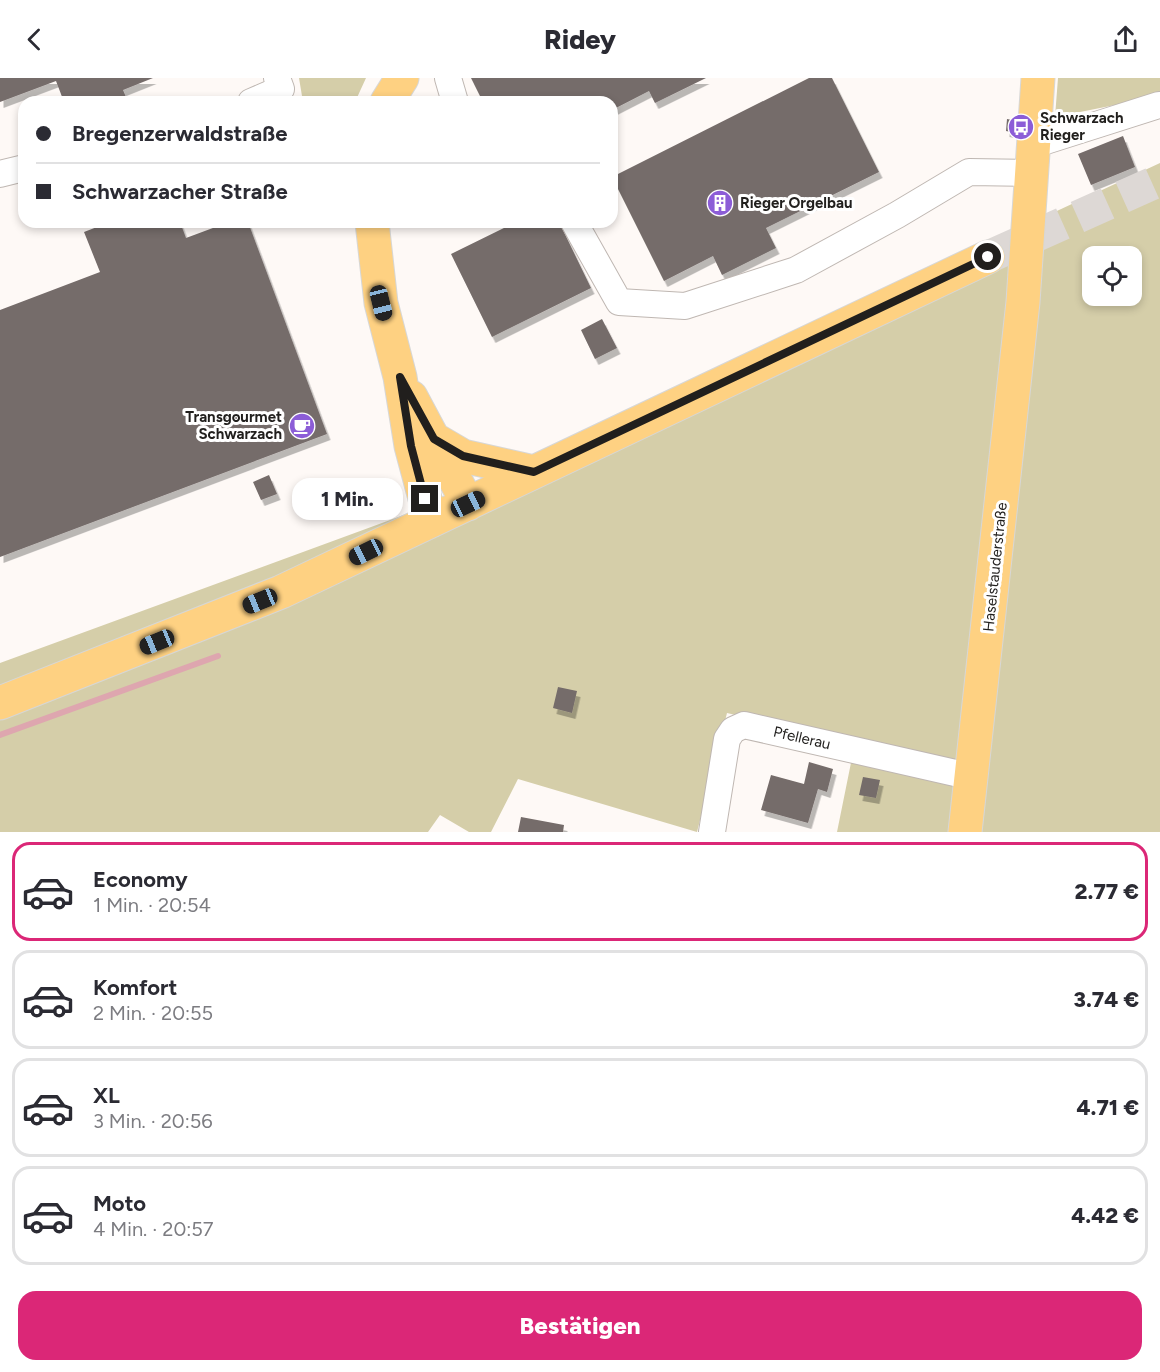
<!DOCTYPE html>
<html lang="de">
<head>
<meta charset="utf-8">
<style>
  :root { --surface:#fff; --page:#f7f7f7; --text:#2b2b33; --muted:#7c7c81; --line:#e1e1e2; --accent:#db2777 }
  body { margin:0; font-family:Figtree,sans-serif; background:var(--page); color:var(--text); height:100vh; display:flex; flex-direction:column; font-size:22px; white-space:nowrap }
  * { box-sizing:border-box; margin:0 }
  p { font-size:20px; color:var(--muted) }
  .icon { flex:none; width:33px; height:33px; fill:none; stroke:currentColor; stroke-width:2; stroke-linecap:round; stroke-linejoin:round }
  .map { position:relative; height:754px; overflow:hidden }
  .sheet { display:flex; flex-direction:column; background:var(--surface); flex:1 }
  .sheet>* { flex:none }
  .top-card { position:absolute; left:18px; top:18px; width:600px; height:132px; border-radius:18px; box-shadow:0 3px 9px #0003; display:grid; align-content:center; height:132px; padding:0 18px; background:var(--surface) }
  .buttons { position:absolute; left:1082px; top:168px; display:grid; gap:12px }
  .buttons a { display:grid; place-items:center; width:60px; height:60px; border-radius:12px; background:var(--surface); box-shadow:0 3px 9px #0003; font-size:30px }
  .end { position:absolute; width:27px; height:27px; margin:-14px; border:8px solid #211f1d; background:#fff; box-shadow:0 0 0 3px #fff }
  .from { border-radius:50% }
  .bubble { position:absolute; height:42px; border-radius:18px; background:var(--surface); box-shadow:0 3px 9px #0003; font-size:20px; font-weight:800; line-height:42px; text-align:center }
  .car { position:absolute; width:18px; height:36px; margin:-18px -9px; border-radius:8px; box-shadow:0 0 4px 2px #0007; background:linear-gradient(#222 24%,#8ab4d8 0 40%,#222 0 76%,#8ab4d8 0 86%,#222 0) }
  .top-card b { display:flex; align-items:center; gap:21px; height:57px; font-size:22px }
  .top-card b+b { border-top:2px solid var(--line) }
  .top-card i { width:15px; height:15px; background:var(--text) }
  ul { padding:10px 0 0; list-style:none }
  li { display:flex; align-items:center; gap:18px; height:99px; margin:0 12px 9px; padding:0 6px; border:3px solid var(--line); border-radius:18px }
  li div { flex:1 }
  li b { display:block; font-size:22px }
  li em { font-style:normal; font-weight:800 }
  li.on { border-color:var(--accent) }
  li>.icon { width:54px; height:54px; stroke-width:1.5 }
  .cta { display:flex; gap:12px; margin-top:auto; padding:12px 18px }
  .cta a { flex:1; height:69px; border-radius:18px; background:var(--accent); color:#fff; font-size:24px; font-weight:800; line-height:69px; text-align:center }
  header { display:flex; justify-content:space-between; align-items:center; height:78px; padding:0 18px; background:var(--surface); font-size:27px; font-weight:800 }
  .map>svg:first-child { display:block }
  .green { fill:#d5cea9; fill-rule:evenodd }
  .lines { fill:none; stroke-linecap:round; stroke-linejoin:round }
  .stream { stroke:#dea6af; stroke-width:6 }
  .building { fill:#756c6a; filter:url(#shadow) }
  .major-tunnel { stroke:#ddd8d5; stroke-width:33; stroke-dasharray:33 16; stroke-linecap:butt }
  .minor-casing { stroke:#bfb7b2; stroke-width:28 }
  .major-casing { stroke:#d7d7d6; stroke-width:35 }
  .minor { stroke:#fff; stroke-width:26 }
  .major { stroke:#fed182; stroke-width:33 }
  .route { stroke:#211f1d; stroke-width:8 }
  .labels { text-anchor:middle; stroke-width:6; stroke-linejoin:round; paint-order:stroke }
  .poi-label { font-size:15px; font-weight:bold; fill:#211f1d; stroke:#fff; text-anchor:start }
  .street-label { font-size:15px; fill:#211f1d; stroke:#fff }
</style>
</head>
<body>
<header><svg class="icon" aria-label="back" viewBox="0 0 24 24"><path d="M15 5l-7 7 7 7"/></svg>Ridey<svg class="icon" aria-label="share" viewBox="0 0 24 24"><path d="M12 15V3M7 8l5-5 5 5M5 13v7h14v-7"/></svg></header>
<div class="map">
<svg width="1160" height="754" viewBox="0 0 1160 754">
  <defs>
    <filter id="shadow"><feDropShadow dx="3.5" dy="6" stdDeviation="0" flood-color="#0004"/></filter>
  </defs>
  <rect width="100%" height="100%" fill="#fef9f6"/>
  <path class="green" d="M299 0H366L355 24H303Z
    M1058 0H1160V28L1135 23 1055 39Z
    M1160 85V754H837L855 665 727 635 697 754 518 701 491 754H469L440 737 428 754H0V585L401 438ZM1092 178H1131V218H1092Z"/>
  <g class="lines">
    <path class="stream" d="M0 657 218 578"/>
  </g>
  <path class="building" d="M0 0H153L123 12 128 24H64L56 3 0 24Z
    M471 0H706L655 25 649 13 612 32V24H483Z
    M809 0H832L879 94 766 150 776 170 722 197 713 178 664 203 612 99Z
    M1007 41 1012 42 1011 54 1006 53Z
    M1123 58 1135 89 1091 107 1078 76Z
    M110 144H180L186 160 229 144H248L327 356 0 479V232L100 194 84 154Z
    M516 144H559L591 210 492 259 451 176Z
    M602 241 617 270 595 281 581 252Z
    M269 397 277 416 261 422 253 404Z
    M558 609 577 613 572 635 553 630Z
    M809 684 833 691 827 714 818 711 808 745 761 732 771 697 804 706Z
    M863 699 880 702 876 720 859 717Z
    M521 739 564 747 563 754H518Z"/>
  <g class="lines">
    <path class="major-tunnel" d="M988 179 1160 102"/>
    <g class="minor-casing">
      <path id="minor" d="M448 0 455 24
        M251 24 281 11 277 0
        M1033 67 1159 27
        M0 96 24 90
        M574 144 619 224 685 228 796 192 897 137 969 94 1031 95
        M712 754 727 661 733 652 744 647 973 699"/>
    </g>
    <g class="major-casing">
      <path id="major" d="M387 24 402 0
        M372 144 381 225 400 299 411 368 431 443
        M411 319 468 426
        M434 361 463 378 534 394
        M0 625 281 514 988 179
        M965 754 1023 224 1038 0"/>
    </g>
    <use href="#minor" class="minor"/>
    <use href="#major" class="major"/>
  </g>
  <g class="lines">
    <path class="route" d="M425 421 411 368 400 299 434 361 463 378 534 394 988 179"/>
  </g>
  <defs>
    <g id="bus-disc" transform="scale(1.35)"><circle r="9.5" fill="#8c5dd7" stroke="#fff"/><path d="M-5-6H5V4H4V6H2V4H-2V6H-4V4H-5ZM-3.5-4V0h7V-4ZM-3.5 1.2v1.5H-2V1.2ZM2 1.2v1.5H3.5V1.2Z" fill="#fff"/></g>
    <g id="building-disc" transform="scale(1.35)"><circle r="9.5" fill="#8c5dd7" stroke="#fff"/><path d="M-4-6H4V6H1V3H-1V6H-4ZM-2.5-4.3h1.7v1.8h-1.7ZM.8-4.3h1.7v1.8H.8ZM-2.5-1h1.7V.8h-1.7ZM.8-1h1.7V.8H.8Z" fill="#fff"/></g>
    <g id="cafe-disc" transform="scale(1.35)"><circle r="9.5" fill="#8c5dd7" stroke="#fff"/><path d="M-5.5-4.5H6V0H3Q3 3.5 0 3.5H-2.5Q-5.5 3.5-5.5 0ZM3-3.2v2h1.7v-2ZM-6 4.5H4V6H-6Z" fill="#fff"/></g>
  </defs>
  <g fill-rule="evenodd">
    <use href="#bus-disc" x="1021" y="49"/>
    <use href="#building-disc" x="720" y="125"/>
    <use href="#cafe-disc" x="302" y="348"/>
  </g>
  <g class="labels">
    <g class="poi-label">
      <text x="1040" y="45">Schwarzach<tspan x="1040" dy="17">Rieger</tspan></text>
      <text x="740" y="130">Rieger Orgelbau</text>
      <text x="282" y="344" text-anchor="end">Transgourmet<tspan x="282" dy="17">Schwarzach</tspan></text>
    </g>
    <g class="street-label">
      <text transform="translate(995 489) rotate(-84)" y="5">Haselstauderstraße</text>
      <text transform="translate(802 660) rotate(13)" y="5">Pfellerau</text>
    </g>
  </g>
</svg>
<div class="buttons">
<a><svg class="icon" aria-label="locate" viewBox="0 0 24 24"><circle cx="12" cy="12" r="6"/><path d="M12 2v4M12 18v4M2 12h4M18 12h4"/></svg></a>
</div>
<i class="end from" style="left:988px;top:179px"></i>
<i class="end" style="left:425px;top:421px"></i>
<div class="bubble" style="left:292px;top:400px;width:111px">1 Min.</div>
<i class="car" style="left:381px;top:225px;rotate:166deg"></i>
<i class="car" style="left:468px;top:426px;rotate:65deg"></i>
<i class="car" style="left:366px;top:474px;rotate:244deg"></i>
<i class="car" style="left:260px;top:523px;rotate:248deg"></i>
<i class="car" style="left:157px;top:564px;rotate:248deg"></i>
<div class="top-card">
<b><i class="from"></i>Bregenzerwaldstraße</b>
<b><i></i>Schwarzacher Straße</b>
</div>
</div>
<section class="sheet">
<ul>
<li class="on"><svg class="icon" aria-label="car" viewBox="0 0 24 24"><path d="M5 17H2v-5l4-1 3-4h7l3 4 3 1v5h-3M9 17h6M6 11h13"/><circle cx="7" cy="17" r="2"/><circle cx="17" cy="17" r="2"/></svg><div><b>Economy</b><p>1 Min. · 20:54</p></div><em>2.77 €</em></li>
<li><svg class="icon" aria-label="car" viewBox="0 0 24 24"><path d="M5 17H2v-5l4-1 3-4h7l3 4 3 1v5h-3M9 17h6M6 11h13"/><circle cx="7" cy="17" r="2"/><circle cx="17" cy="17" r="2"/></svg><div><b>Komfort</b><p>2 Min. · 20:55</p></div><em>3.74 €</em></li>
<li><svg class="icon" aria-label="car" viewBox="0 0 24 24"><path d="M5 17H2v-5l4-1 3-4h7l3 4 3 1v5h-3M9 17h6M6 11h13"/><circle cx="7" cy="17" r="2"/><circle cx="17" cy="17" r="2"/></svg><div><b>XL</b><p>3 Min. · 20:56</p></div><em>4.71 €</em></li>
<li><svg class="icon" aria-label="car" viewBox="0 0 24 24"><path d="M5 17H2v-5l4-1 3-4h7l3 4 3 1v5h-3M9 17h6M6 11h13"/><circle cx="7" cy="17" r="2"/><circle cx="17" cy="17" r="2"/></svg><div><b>Moto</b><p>4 Min. · 20:57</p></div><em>4.42 €</em></li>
</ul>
<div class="cta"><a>Bestätigen</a></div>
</section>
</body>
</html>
